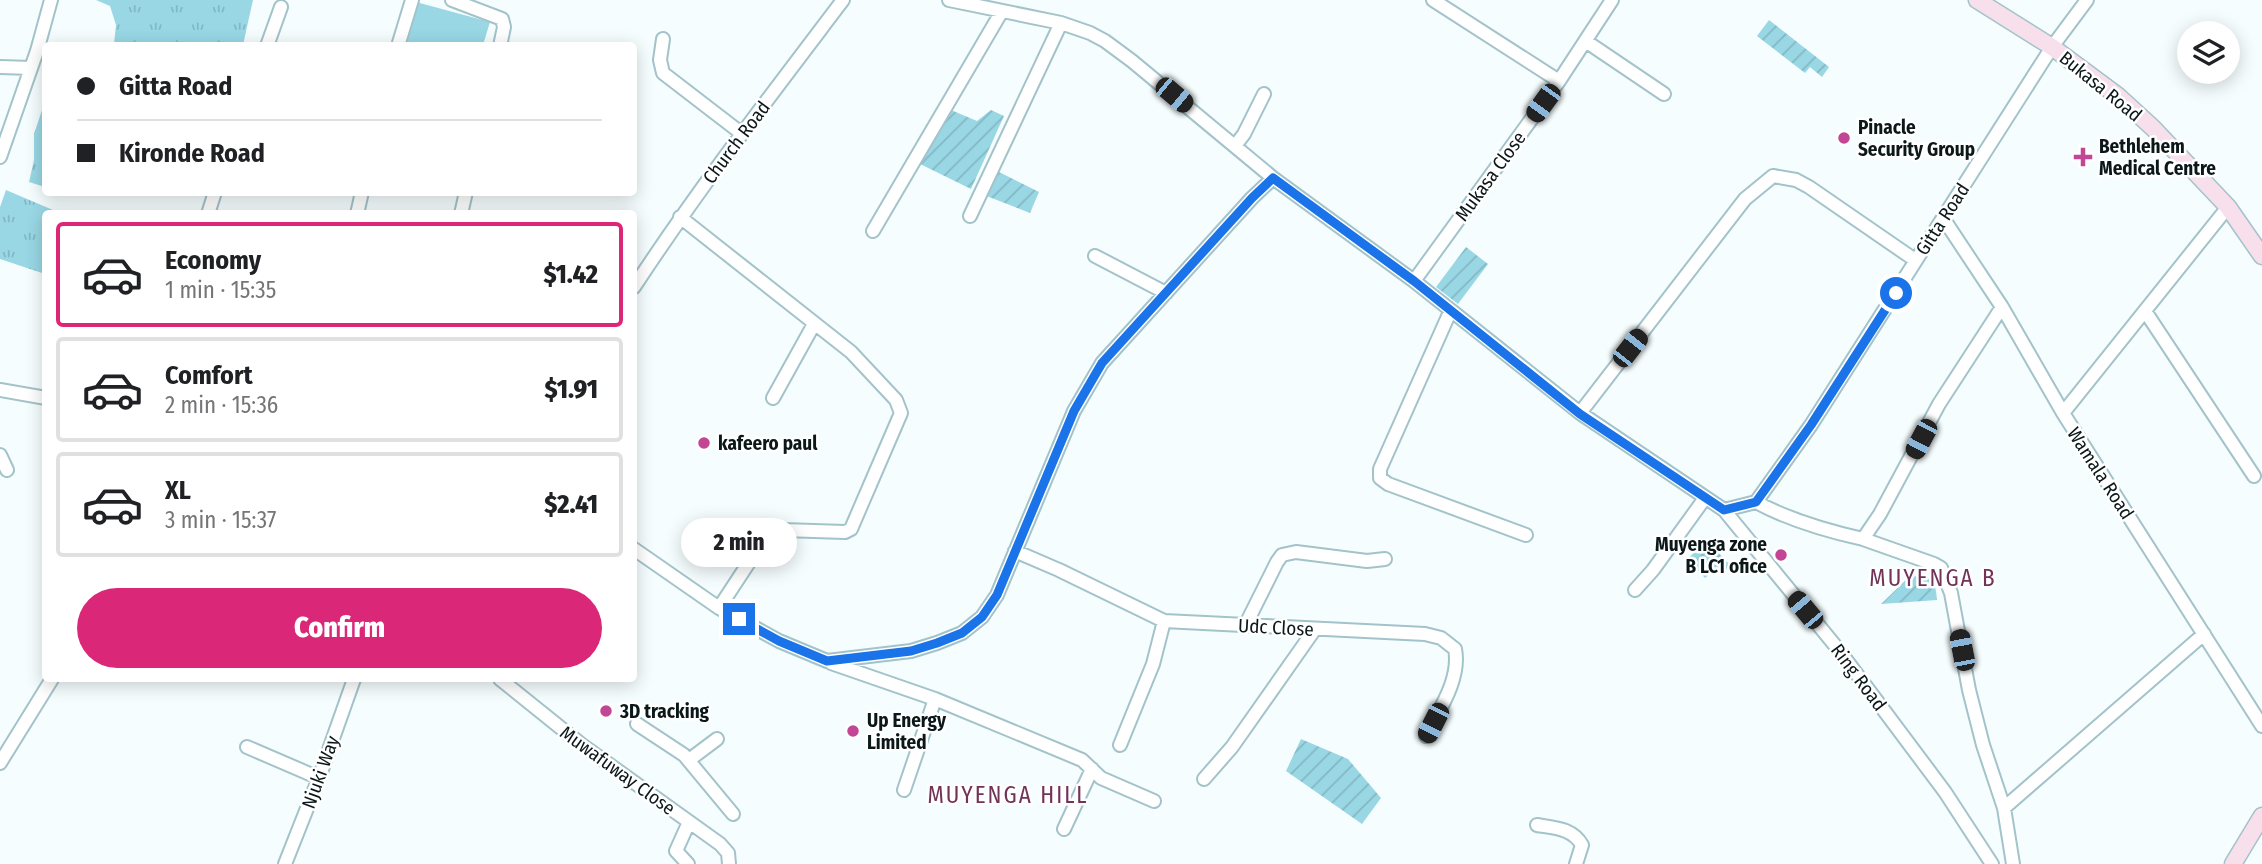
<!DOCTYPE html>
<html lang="en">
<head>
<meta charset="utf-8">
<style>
  :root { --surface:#fff; --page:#f2f2f2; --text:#202124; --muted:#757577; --line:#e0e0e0; --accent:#db2777 }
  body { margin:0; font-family:"Fira Sans Condensed",sans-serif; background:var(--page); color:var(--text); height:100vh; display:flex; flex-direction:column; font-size:26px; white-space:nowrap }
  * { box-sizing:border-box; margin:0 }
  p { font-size:23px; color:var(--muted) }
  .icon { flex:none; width:38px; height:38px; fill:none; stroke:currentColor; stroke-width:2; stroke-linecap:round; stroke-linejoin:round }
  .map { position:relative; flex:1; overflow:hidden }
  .details { position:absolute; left:42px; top:210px; width:595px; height:472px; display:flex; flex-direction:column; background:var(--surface); border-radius:7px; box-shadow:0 4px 18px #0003 }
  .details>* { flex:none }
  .hud { position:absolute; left:42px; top:42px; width:595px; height:154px; border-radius:7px; box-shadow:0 4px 18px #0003; display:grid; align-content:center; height:154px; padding:0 35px; background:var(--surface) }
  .fabs { position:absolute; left:2177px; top:21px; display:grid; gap:14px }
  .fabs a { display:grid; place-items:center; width:63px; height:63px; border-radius:50%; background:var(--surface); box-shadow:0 4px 18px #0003; font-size:35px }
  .end { position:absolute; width:32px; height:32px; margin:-16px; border:9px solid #1a73e8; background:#fff; box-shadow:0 0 0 4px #fff }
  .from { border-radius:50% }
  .bubble { position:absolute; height:49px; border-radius:24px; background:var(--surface); box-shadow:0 4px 18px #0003; font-size:23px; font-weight:800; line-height:49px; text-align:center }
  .car { position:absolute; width:21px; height:42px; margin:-21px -10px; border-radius:9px; box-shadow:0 0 5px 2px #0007; background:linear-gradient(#222 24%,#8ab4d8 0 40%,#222 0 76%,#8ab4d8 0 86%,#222 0) }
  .hud b { display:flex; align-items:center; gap:24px; height:66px; font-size:26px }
  .hud b+b { border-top:2px solid var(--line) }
  .hud i { width:18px; height:18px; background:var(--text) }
  ul { padding:12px 0 0; list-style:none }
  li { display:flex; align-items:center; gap:21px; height:105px; margin:0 14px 10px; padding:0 21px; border:4px solid var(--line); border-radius:7px }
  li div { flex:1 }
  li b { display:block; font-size:26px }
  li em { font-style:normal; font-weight:800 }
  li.active { border-color:var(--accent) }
  li>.icon { width:63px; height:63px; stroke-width:1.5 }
  .button { display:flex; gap:14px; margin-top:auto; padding:14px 35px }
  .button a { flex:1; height:80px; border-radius:42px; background:var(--accent); color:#fff; font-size:28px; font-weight:800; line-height:80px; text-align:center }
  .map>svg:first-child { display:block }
  .grass { fill:url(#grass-tufts) }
  .garden { fill:url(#garden-furrows) }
  .pitch { fill:#99d7e5 }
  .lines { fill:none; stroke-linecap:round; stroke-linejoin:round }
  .street-casing { stroke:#a3c3ca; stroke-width:16 }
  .secondary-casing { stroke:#a3c3ca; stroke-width:19 }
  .street { stroke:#fff; stroke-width:12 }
  .secondary { stroke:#f7dfec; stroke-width:16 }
  .route { stroke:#1a73e8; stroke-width:9 }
  .poi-dot { fill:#c34694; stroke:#fff; stroke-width:2.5 }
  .labels { text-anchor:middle; stroke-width:5; stroke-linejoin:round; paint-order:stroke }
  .street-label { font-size:19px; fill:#0b1719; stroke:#fff }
  .poi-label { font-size:19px; font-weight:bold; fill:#0b1719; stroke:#fff; text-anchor:start }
  .quarter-label { font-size:23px; letter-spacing:2px; fill:#713358; stroke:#fff }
</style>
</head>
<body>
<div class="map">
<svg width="2262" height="864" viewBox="0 0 2262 864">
  <defs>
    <pattern id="grass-tufts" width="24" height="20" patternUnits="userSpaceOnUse" patternTransform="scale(1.75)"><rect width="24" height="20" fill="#99d7e5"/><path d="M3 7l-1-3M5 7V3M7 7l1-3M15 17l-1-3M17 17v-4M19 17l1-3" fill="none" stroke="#82b8c4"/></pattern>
    <pattern id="garden-furrows" width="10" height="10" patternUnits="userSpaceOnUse" patternTransform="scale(1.75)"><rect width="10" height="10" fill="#99d7e5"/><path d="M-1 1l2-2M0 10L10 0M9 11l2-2" fill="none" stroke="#82b8c4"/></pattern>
  </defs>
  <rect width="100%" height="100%" fill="#f6fdfe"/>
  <path class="grass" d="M96 0H253L243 45 120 46 114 44 116 25 110 6Z
    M43 107H46L45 187 29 182 34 160V134Z
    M6 190 60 213 46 214 45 274 0 259V207Z"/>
  <path class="garden" d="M1769 20 1829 67 1822 77 1810 67 1805 73 1757 36Z
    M951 110 977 121 991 110 1004 116 971 189 918 163Z
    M995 170 1039 192 1030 213 984 195Z
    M1466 247 1488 264 1458 304 1436 287Z
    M1707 541 1730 565 1722 574 1716 568 1705 578 1687 559Z
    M1919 576C1934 578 1936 585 1937 600L1881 604 1909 577Z
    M1301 739 1348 759 1381 798 1362 824 1286 771Z"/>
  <path class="pitch" d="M416 2 490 22 483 45H405Z"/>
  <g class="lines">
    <g class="street-casing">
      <path id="street" d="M452 0 502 19 504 27 500 46
        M949 0 1061 23 1090 33 1105 41 1132 61 1273 178 1414 281 1580 413 1724 510 1838 649 1945 792 1992 864
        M1433 0 1559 81
        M663 39 660 60 663 73 741 133
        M1587 42 1664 94
        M267 46 281 7
        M398 46 412 0
        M0 67 31 68
        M1235 146 1244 134 1264 94
        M0 157 37 51 51 0
        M208 214 215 192
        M357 214 362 192
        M461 214 466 192
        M970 216 1061 23
        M680 217 851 352 896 400 901 413 851 529 845 532 782 530 767 535 719 608
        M1943 218 2002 307 2063 413 2262 726
        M873 231 1002 11
        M1095 256 1166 293
        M1414 281 1559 81 1612 0
        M634 287C699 188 771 95 843 0
        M2145 311 2254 476
        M1450 312 1380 469V478L1388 484 1526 535
        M0 390 46 398
        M773 398 814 324
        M1580 413 1745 199 1773 176 1796 180 1809 187 1915 260
        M2063 413 2228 207
        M0 455 7 470
        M1756 502C1789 520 1827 531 1863 539L1880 514 1939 404 2002 307
        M1724 510 1756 502 1811 425 2052 47 2087 0
        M1863 539 1934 564 1941 568 1951 593 1969 690 1983 745 2004 808 2013 864
        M634 549 719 608 779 641 827 661 911 651 937 643 962 633 982 617 997 595 1074 411 1102 363 1252 198 1273 178
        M1015 551 1059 570 1164 621 1425 634 1441 638 1455 649C1461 679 1439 710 1426 736
        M1635 590 1653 570 1705 498
        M1246 624 1277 562 1282 555 1296 552 1367 561 1385 559
        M831 663 935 699 1082 760 1101 778 1154 801
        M500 679 582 745 720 844 728 853 729 864
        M637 724 684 755 733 814
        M1120 745 1153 664 1164 621
        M247 747 319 778
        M689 760 717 739
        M0 763 52 679
        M1204 779 1232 747 1315 629
        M904 790 935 699
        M2004 808 2204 634
        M1537 825C1555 828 1572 828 1582 845L1576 864
        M1064 829 1092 769
        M285 864 319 778 354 679
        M688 864 676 851 689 822"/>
    </g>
    <g class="secondary-casing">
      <path id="secondary" d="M1977 0 2052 47 2118 96 2153 128 2228 207 2262 256
        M2233 864 2262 816"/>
    </g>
    <use href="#street" class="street"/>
    <use href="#secondary" class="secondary"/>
  </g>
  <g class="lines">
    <path class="route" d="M739 619 779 641 827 661 911 651 937 643 962 633 982 617 997 595 1074 411 1102 363 1252 198 1273 178 1414 281 1580 414 1724 510 1756 502 1811 425 1896 293"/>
  </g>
  <g class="poi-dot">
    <circle cx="1844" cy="138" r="7"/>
    <path d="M2079.5 146.5h7v7h7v7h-7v7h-7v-7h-7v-7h7z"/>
    <circle cx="704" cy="443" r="7"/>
    <circle cx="1781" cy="555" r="7"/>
    <circle cx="606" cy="711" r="7"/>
    <circle cx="853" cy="731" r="7"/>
  </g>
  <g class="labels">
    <g class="street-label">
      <text transform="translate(2101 86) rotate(39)" y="7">Bukasa Road</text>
      <text transform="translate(736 142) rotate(-53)" y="7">Church Road</text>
      <text transform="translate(1490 176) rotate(-54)" y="7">Mukasa Close</text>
      <text transform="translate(1942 219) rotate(-57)" y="7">Gitta Road</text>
      <text transform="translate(2101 473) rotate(57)" y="7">Wamala Road</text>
      <text transform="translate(1276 627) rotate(3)" y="7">Udc Close</text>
      <text transform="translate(1859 677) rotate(53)" y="7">Ring Road</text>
      <text transform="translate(618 770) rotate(36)" y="7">Muwafuway Close</text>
      <text transform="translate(320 772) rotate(-70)" y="7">Njuki Way</text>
    </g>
    <g class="poi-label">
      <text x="1858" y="134">Pinacle<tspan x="1858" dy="22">Security Group</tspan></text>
      <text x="2099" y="153">Bethlehem<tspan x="2099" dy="22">Medical Centre</tspan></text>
      <text x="718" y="450">kafeero paul</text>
      <text x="1767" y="551" text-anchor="end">Muyenga zone<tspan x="1767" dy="22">B LC1 ofice</tspan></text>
      <text x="620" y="718">3D tracking</text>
      <text x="867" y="727">Up Energy<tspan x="867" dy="22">Limited</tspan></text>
    </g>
    <g class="quarter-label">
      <text x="1933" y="586">MUYENGA B</text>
      <text x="1008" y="803">MUYENGA HILL</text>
    </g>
  </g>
</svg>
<div class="fabs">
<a><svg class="icon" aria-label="layers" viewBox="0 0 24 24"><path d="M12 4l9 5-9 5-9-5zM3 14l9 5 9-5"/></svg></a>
</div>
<i class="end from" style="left:1896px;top:293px"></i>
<i class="end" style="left:739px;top:619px"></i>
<div class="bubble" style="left:681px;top:518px;width:116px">2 min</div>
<i class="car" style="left:1174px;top:95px;rotate:130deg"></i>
<i class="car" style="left:1543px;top:103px;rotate:216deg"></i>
<i class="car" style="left:1630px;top:348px;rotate:38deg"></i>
<i class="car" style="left:1921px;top:439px;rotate:208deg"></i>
<i class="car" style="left:1805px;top:610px;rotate:320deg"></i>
<i class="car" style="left:1962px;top:650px;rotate:349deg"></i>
<i class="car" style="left:1433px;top:723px;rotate:207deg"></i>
<div class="hud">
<b><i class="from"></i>Gitta Road</b>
<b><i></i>Kironde Road</b>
</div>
<section class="details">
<ul>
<li class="active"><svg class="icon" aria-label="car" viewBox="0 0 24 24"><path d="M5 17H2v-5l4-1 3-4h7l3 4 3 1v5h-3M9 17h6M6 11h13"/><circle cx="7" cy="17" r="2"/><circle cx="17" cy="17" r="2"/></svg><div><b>Economy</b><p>1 min · 15:35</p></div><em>$1.42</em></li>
<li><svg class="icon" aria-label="car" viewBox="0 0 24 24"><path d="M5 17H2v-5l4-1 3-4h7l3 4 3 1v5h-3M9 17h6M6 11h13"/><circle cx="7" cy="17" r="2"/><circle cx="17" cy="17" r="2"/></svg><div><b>Comfort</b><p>2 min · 15:36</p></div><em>$1.91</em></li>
<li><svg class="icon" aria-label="car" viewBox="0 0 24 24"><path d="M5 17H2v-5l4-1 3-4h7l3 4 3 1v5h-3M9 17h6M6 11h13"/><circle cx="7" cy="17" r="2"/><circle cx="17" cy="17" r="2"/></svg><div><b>XL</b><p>3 min · 15:37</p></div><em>$2.41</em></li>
</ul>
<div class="button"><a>Confirm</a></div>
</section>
</div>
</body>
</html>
